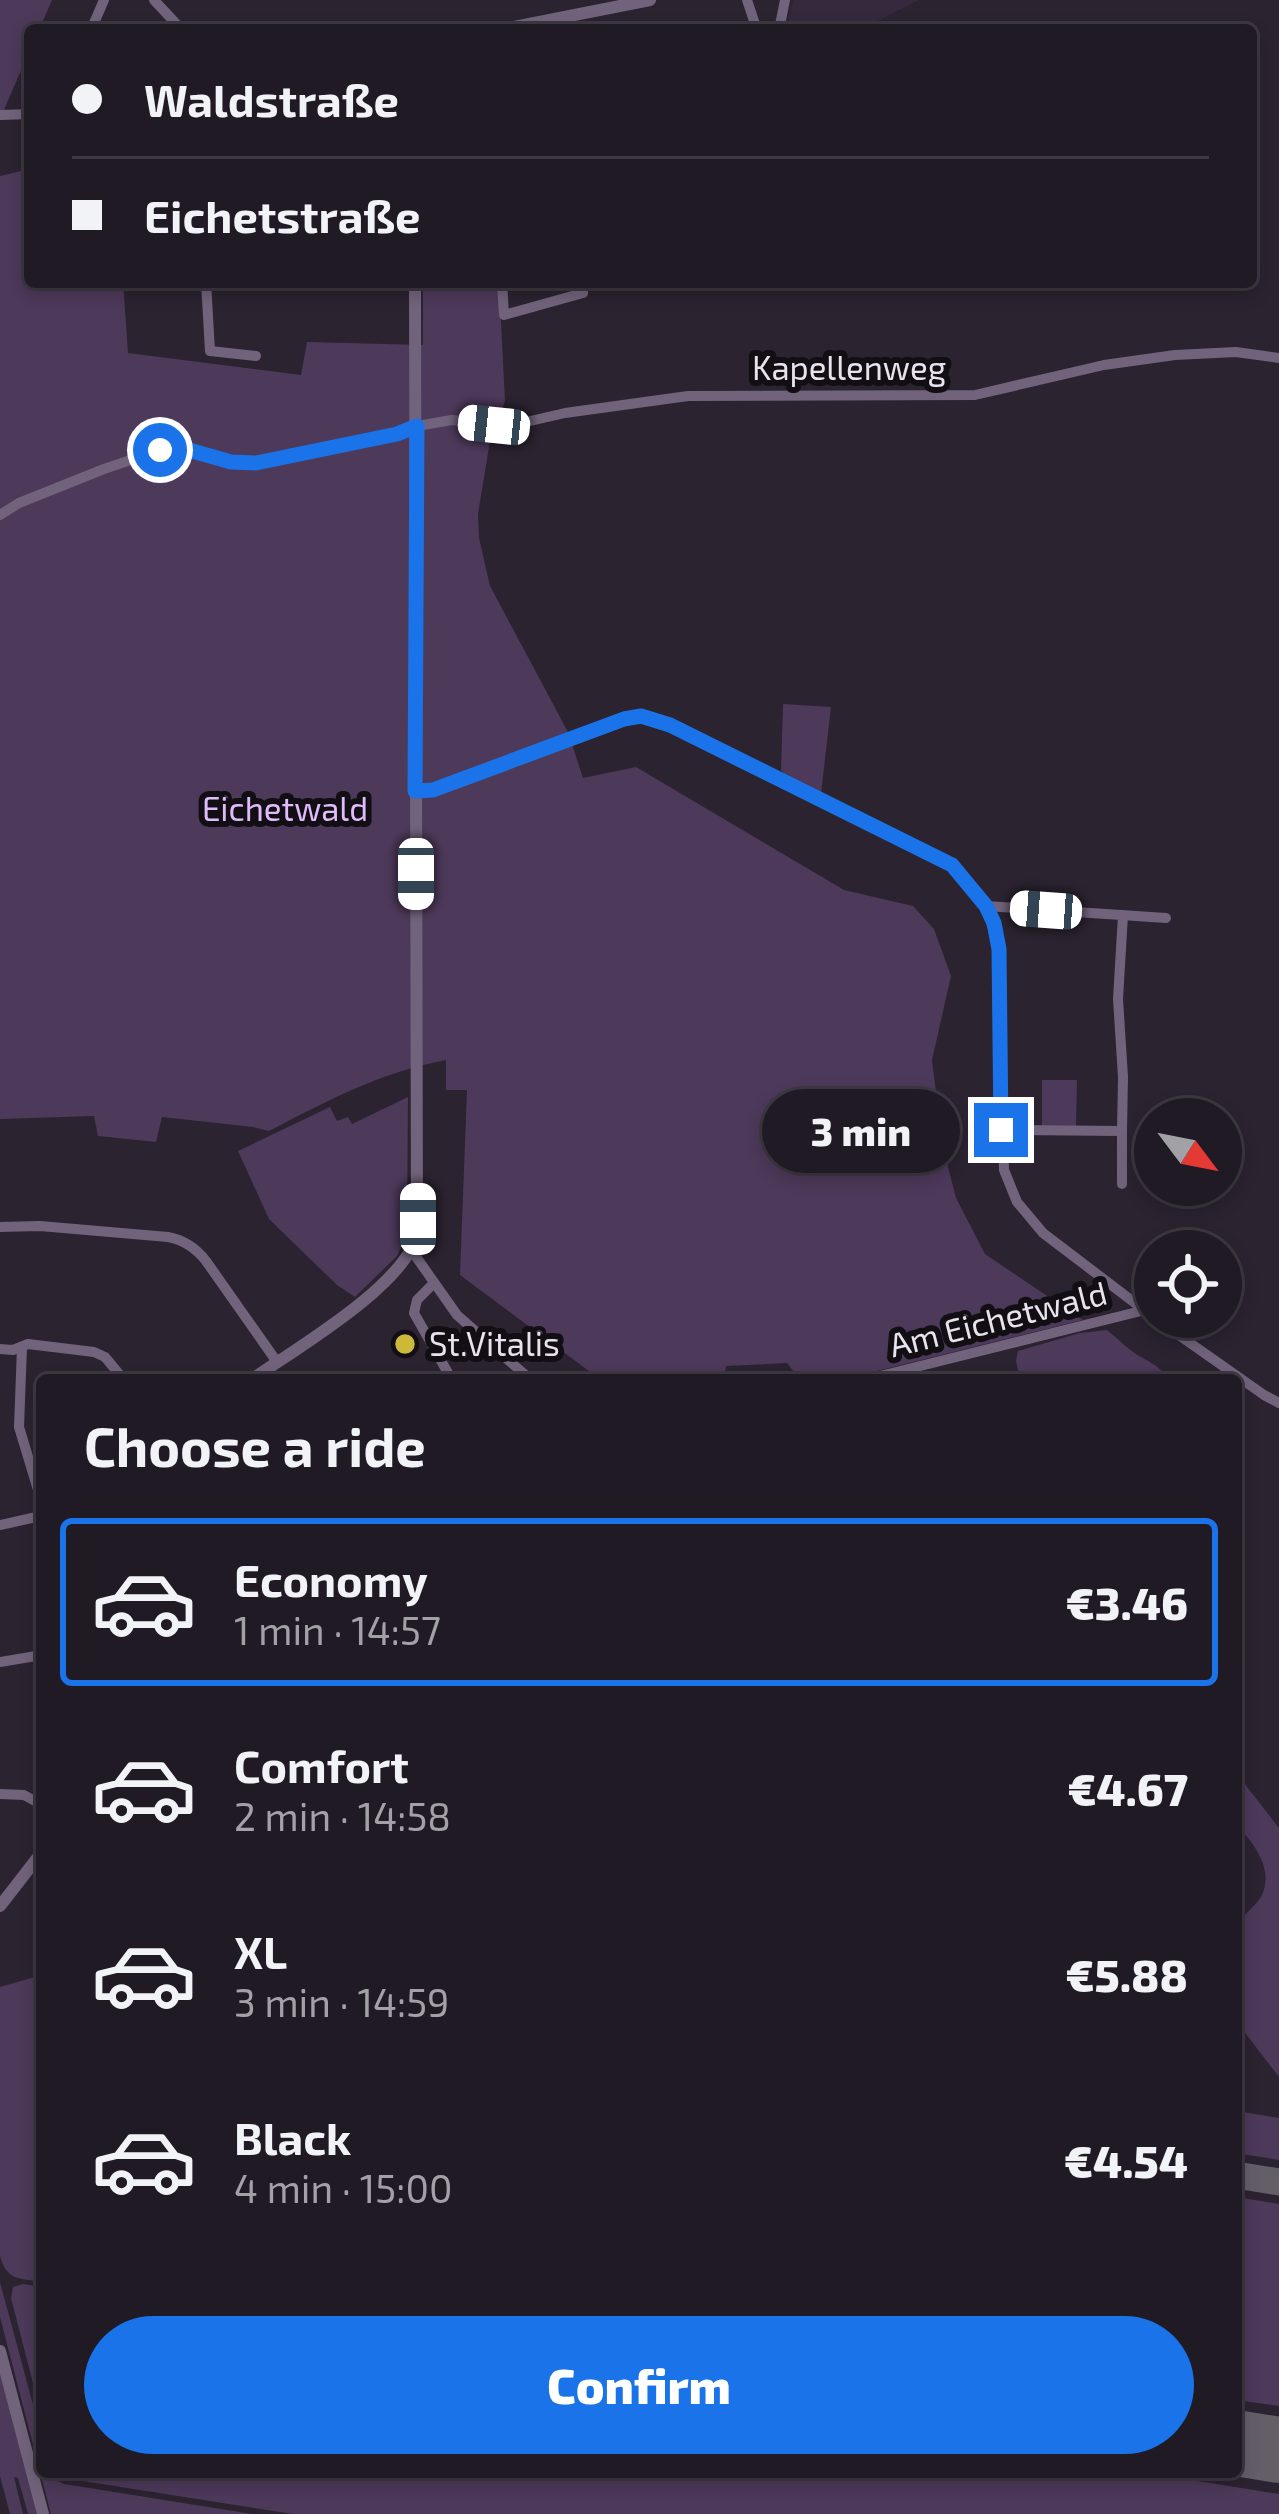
<!DOCTYPE html>
<html lang="en">
<head>
<meta charset="utf-8">
<style>
  :root { --surface:#201a24; --page:#2d2731; --text:#f1f3f6; --muted:#a2a1a6; --line:#3d3841; --accent:#1a73e8 }
  body { margin:0; font-family:"Exo 2",sans-serif; background:var(--page); color:var(--text); height:100vh; display:flex; flex-direction:column; font-size:45px; white-space:nowrap }
  * { box-sizing:border-box; margin:0 }
  p { font-size:39px; color:var(--muted) }
  .icon { flex:none; width:66px; height:66px; fill:none; stroke:currentColor; stroke-width:2; stroke-linecap:round; stroke-linejoin:round }
  .map { position:relative; flex:1; overflow:hidden }
  .details { position:absolute; left:36px; top:1374px; width:1206px; height:1104px; display:flex; flex-direction:column; background:var(--surface); border-radius:12px; box-shadow:0 6px 18px #0003,0 0 0 3px var(--line) }
  .details>* { flex:none }
  .guide { position:absolute; left:24px; top:24px; width:1233px; height:264px; border-radius:12px; box-shadow:0 6px 18px #0003,0 0 0 3px var(--line); display:grid; align-content:center; height:264px; padding:0 48px; background:var(--surface) }
  .needle { width:78px; rotate:122deg }
  .fabs { position:absolute; left:1134px; top:1098px; display:grid; gap:24px }
  .fabs a { display:grid; place-items:center; width:108px; height:108px; border-radius:50%; background:var(--surface); box-shadow:0 6px 18px #0003,0 0 0 3px var(--line); font-size:60px }
  .end { position:absolute; width:54px; height:54px; margin:-27px; border:15px solid #1a73e8; background:#fff; box-shadow:0 0 0 6px #fff }
  .from { border-radius:50% }
  .bubble { position:absolute; height:84px; border-radius:42px; background:var(--surface); box-shadow:0 6px 18px #0003,0 0 0 3px var(--line); font-size:39px; font-weight:800; line-height:84px; text-align:center }
  .car { position:absolute; width:36px; height:72px; margin:-36px -18px; border-radius:15px; box-shadow:0 0 9px 3px #0007; background:linear-gradient(#fff 24%,#345 0 40%,#fff 0 76%,#345 0 86%,#fff 0) }
  .guide b { display:flex; align-items:center; gap:42px; height:114px; font-size:45px }
  .guide b+b { border-top:3px solid var(--line) }
  .guide i { width:30px; height:30px; background:var(--text) }
  ul { padding:0; list-style:none }
  li { display:flex; align-items:center; gap:36px; height:168px; margin:0 24px 18px; padding:0 24px; border:6px solid transparent; border-radius:12px }
  li div { flex:1 }
  li b { display:block; font-size:45px }
  li em { font-style:normal; font-weight:800 }
  li.current { border-color:var(--accent) }
  li>.icon { width:108px; height:108px; stroke-width:1.5 }
  h2 { padding:0 48px; font-size:54px; line-height:144px }
  .primary-button { display:flex; gap:24px; margin-top:auto; padding:24px 48px }
  .primary-button a { flex:1; height:138px; border-radius:72px; background:var(--accent); color:#fff; font-size:48px; font-weight:800; line-height:138px; text-align:center }
  .map>svg:first-child { display:block }
  .built { fill:#352a3d }
  .green { fill:#4d395a }
  .lines { fill:none; stroke-linecap:round; stroke-linejoin:round }
  .taxiway { stroke:#645e69; stroke-width:27 }
  .runway { stroke:#645e69; stroke-width:66 }
  .minor { stroke:#71637b; stroke-width:10 }
  .tertiary { stroke:#71637b; stroke-width:12 }
  .route { stroke:#1a73e8; stroke-width:15 }
  .poi-dot { fill:#ccb939; stroke:#110e14; stroke-width:4.5 }
  .labels { text-anchor:middle; stroke-width:12; stroke-linejoin:round; paint-order:stroke }
  .street-label { font-size:33px; fill:#e8e3ec; stroke:#110e14 }
  .park-label { font-size:33px; fill:#e0bbfa; stroke:#110e14 }
  .poi-label { font-size:33px; fill:#e8e3ec; stroke:#110e14; text-anchor:start }
</style>
</head>
<body>
<div class="map">
<svg width="1279" height="2514" viewBox="0 0 1279 2514">
  <rect width="100%" height="100%" fill="#2b2330"/>
  <path class="built" d="M793 0H919L860 30 787 27Z"/>
  <path class="green" d="M0 0H52L39 30H30V50L3 112H0Z
    M30 169V282H123L128 353 301 375 307 342 423 345V282H499L505 401 490 441 478 514 479 538 490 586 568 732 583 778 636 767 844 890 913 906 934 929 951 976 932 1060 943 1148 956 1198 985 1254 1083 1320 841 1380H792L794 1372 787 1363 726 1366 725 1373 729 1380H601L460 1275 467 1090H446V1060C381 1072 327 1101 269 1131L253 1127 162 1117 156 1142 98 1136 94 1116 0 1119V176Z
    M783 704 831 707 821 794 786 776 781 770Z
    M1042 1080H1077L1076 1126H1042Z
    M408 1097 407 1235 397 1256 355 1297 337 1285 269 1219 238 1151 330 1107 337 1121 348 1117 352 1124Z
    M1107 1330C1116 1337 1125 1346 1133 1352 1147 1362 1159 1363 1167 1380H1020L1016 1361 1018 1351 1080 1333Z
    M1237 1774 1279 1828V2077L1236 2021V1925C1243 1915 1257 1905 1262 1895 1274 1867 1253 1843 1236 1824Z
    M42 1975V2282C19 2278 7 2281 0 2256V1987Z
    M1236 2111 1279 2118V2160L1236 2153Z
    M1236 2197 1279 2204V2406L1236 2400Z
    M0 2282 42 2438V2472H52L58 2481 64 2484 252 2514H51L0 2317Z
    M23 2284 42 2287V2418L11 2298 13 2287Z
    M0 2374 37 2514H28L18 2478 14 2477 23 2514H10L0 2476Z
    M59 2472H1142L1279 2494V2514H293L70 2479Z"/>
  <g class="lines">
    <path class="taxiway" d="M1236 2175 1279 2182"/>
    <path class="runway" d="M1236 2443 1279 2450"/>
    <path class="minor" d="M154 0 182 30
      M747 0 757 30
      M91 30 104 0
      M779 30 785 0
      M0 115 30 114
      M206 282 210 351 256 356
      M502 282 504 315 583 293V282
      M0 515 19 503 104 469 160 450 181 448 231 462 256 463 397 434 417 426 452 420 513 425 565 413 688 396 975 395 1104 365 1175 355 1236 352 1279 358
      M415 791 432 790 624 719 641 716 671 725 952 864C977 891 992 913 999 949L1004 1170 1017 1202 1043 1233 1156 1319 1264 1395 1279 1403
      M986 906 1166 918
      M1001 1130 1122 1131 1123 1077 1118 999 1123 915
      M1122 1184V1131
      M0 1227 40 1226 168 1237C184 1240 196 1248 206 1261L277 1362
      M412 1251 457 1315 531 1380
      M434 1283 417 1300 414 1313 452 1380
      M22 1347 19 1427 42 1503
      M0 1349 13 1350 28 1344 94 1352 105 1357 124 1380
      M864 1380 1145 1310
      M0 1525 41 1516
      M0 1662 42 1655
      M0 1794 24 1795 42 1805"/>
    <path class="tertiary" d="M499 30 650 0
      M251 1380C295 1349 403 1287 417 1235L415 282
      M0 1906 42 1852
      M0 2351 43 2514"/>
  </g>
  <g class="lines">
    <path class="route" d="M160 450 182 448 231 462 256 463 397 434 417 426 415 791 433 790 624 719 641 716 670 725 952 865 986 906 994 923 999 949 1001 1130"/>
  </g>
  <circle class="poi-dot" cx="405" cy="1344" r="12"/>
  <g class="labels">
    <g class="street-label">
      <text x="849" y="380">Kapellenweg</text>
      <text transform="translate(998 1319) rotate(-14)" y="12">Am Eichetwald</text>
    </g>
    <g class="park-label">
      <text x="285" y="821">Eichetwald</text>
    </g>
    <g class="poi-label">
      <text x="429" y="1356">St.Vitalis</text>
    </g>
  </g>
</svg>
<div class="fabs">
<a><svg class="needle" viewBox="-14 -14 28 28"><path d="M0-13l5 13h-10z" fill="#e53935"/><path d="M0 13l5-13h-10z" fill="#a2a1a6"/></svg></a>
<a><svg class="icon" aria-label="locate" viewBox="0 0 24 24"><circle cx="12" cy="12" r="6"/><path d="M12 2v4M12 18v4M2 12h4M18 12h4"/></svg></a>
</div>
<i class="end from" style="left:160px;top:450px"></i>
<i class="end" style="left:1001px;top:1130px"></i>
<div class="bubble" style="left:762px;top:1089px;width:198px">3 min</div>
<i class="car" style="left:494px;top:425px;rotate:276deg"></i>
<i class="car" style="left:416px;top:874px;rotate:180deg"></i>
<i class="car" style="left:1046px;top:910px;rotate:274deg"></i>
<i class="car" style="left:418px;top:1219px;rotate:0deg"></i>
<div class="guide">
<b><i class="from"></i>Waldstraße</b>
<b><i></i>Eichetstraße</b>
</div>
<section class="details">
<h2>Choose a ride</h2>
<ul>
<li class="current"><svg class="icon" aria-label="car" viewBox="0 0 24 24"><path d="M5 17H2v-5l4-1 3-4h7l3 4 3 1v5h-3M9 17h6M6 11h13"/><circle cx="7" cy="17" r="2"/><circle cx="17" cy="17" r="2"/></svg><div><b>Economy</b><p>1 min · 14:57</p></div><em>€3.46</em></li>
<li><svg class="icon" aria-label="car" viewBox="0 0 24 24"><path d="M5 17H2v-5l4-1 3-4h7l3 4 3 1v5h-3M9 17h6M6 11h13"/><circle cx="7" cy="17" r="2"/><circle cx="17" cy="17" r="2"/></svg><div><b>Comfort</b><p>2 min · 14:58</p></div><em>€4.67</em></li>
<li><svg class="icon" aria-label="car" viewBox="0 0 24 24"><path d="M5 17H2v-5l4-1 3-4h7l3 4 3 1v5h-3M9 17h6M6 11h13"/><circle cx="7" cy="17" r="2"/><circle cx="17" cy="17" r="2"/></svg><div><b>XL</b><p>3 min · 14:59</p></div><em>€5.88</em></li>
<li><svg class="icon" aria-label="car" viewBox="0 0 24 24"><path d="M5 17H2v-5l4-1 3-4h7l3 4 3 1v5h-3M9 17h6M6 11h13"/><circle cx="7" cy="17" r="2"/><circle cx="17" cy="17" r="2"/></svg><div><b>Black</b><p>4 min · 15:00</p></div><em>€4.54</em></li>
</ul>
<div class="primary-button"><a>Confirm</a></div>
</section>
</div>
</body>
</html>
